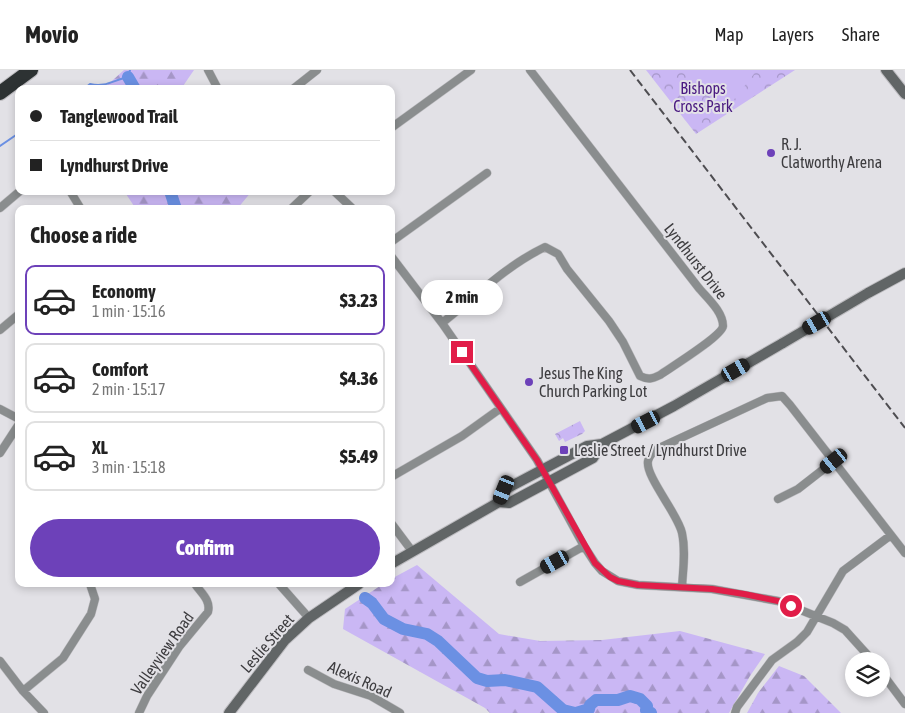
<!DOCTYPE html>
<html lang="en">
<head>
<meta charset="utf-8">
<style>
  :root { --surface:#fff; --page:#f2f2f2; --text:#222; --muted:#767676; --line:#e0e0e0; --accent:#6d41b9 }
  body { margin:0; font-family:"Asap Condensed",sans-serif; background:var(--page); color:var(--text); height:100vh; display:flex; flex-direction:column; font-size:19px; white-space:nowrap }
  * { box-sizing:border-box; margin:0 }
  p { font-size:16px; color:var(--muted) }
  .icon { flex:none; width:28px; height:28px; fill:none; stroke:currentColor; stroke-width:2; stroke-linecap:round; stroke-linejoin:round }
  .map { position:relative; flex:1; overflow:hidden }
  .sheet { position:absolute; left:15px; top:135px; width:380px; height:382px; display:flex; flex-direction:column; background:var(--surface); border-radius:10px; box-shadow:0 2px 8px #0003 }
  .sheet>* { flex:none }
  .banner { position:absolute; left:15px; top:15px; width:380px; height:110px; border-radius:10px; box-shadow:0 2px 8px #0003; display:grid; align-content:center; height:110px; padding:0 15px; background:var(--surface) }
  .fabs { position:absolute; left:845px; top:582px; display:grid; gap:10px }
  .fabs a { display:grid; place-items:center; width:45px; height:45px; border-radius:50%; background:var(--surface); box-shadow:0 2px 8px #0003; font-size:25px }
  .end { position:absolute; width:22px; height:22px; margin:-11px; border:6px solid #e11d48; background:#fff; box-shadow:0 0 0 2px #fff }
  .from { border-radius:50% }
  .bubble { position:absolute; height:35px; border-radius:18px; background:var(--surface); box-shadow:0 2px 8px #0003; font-size:16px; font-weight:800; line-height:35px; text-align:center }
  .car { position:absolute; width:15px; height:30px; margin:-15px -8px; border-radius:6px; box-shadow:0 0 4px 1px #0007; background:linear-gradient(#222 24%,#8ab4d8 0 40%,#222 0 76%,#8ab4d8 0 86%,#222 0) }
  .banner b { display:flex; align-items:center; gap:18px; height:48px; font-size:19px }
  .banner b+b { border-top:1px solid var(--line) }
  .banner i { width:12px; height:12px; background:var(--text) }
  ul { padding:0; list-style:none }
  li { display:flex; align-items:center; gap:15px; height:70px; margin:0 10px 8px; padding:0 5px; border:2px solid var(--line); border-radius:10px }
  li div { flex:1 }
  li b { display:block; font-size:19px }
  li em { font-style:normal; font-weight:800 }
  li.current { border-color:var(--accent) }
  li>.icon { width:45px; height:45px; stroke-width:1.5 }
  h2 { padding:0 15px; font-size:22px; line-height:60px }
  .action { display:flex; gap:10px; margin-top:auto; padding:10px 15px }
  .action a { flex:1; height:58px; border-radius:30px; background:var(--accent); color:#fff; font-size:20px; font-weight:800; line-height:58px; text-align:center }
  header { display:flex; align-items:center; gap:30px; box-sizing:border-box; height:70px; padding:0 25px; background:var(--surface); border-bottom:1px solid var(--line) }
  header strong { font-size:24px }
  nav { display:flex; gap:28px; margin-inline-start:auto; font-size:18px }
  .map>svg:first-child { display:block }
  .forest { fill:url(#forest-firs) }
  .park { fill:url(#park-crowns) }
  .pitch { fill:#cab7f4 }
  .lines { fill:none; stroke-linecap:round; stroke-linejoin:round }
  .stream { stroke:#6b90e3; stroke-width:2 }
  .river { stroke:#6b90e3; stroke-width:12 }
  .minor-casing { stroke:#bebdc1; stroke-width:9 }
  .secondary-casing { stroke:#bebdc1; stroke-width:12 }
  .motorway-casing { stroke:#bebdc1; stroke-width:16 }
  .minor { stroke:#8a8d8e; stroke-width:8 }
  .secondary { stroke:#616566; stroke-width:10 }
  .motorway { stroke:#2d3233; stroke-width:14 }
  .rail { stroke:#4e4d51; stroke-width:2; stroke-dasharray:8 4; stroke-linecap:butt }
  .secondary-bridge-casing { stroke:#bebdc1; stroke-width:12; stroke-linecap:butt }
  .secondary-bridge { stroke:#616566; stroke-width:10 }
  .route { stroke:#e11d48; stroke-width:6 }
  .poi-dot { fill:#6d41b9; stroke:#e2e1e6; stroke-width:2 }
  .labels { text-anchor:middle; stroke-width:4; stroke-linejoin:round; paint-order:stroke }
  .park-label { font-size:16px; fill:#491981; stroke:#e2e1e6 }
  .poi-label { font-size:16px; fill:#3d3c3f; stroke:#e2e1e6; text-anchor:start }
  .street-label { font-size:16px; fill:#3d3c3f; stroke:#e2e1e6 }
</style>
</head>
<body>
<header>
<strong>Movio</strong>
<nav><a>Map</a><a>Layers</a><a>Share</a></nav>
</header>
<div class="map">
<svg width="905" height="643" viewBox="0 0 905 643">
  <defs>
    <pattern id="forest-firs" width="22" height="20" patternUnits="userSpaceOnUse" patternTransform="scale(1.25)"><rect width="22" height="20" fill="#cab7f4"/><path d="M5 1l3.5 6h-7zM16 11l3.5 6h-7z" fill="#a596c7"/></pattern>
    <pattern id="park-crowns" width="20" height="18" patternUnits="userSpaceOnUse" patternTransform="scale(1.25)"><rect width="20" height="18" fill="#cab7f4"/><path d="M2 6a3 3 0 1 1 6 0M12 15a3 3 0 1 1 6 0" fill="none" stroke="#a596c7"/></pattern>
  </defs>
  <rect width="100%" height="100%" fill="#e2e1e6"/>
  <path class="forest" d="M124 0H194L181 19H103Z
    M124 121H252L237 139H136Z
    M417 495 499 564 540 571 602 570 680 561 765 584 750 606 729 643H490L485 638 343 559 345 539 383 514H391V509Z
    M779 596 804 606 841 643H747L758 623Z"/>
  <path class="park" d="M646 0H795L696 64Z
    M580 351 585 361 582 364 565 372 563 368 559 371 555 364Z"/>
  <path class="pitch" d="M681 0H757L729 36Z"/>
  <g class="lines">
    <path class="stream" d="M84 19 90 14C105 18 114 10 128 7L130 0
      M0 76 19 63"/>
    <path class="river" d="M128 7 135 19
      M170 121 176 139
      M365 528 372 533 384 549 403 559 427 564 438 571 477 608 487 611 505 610 537 617 563 640 575 643
      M576 643 589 639 590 635 596 630H618L630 626 640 629 647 636 646 640 651 643"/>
    <g class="minor-casing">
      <path id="minor" d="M208 0 218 19
        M293 19 317 0
        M391 58 471 0
        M70 121 81 139
        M334 121 353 139
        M0 138 20 121
        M291 139 310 121
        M391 172 487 103
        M391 186 442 253 537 390 584 476 595 493 602 501 618 511 638 515 712 519 778 531 833 553 845 560 873 591
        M442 253C475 227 507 195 545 177L558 184 567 199 609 251 623 272 640 306C648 310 652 309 660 305 670 298 722 266 723 256 723 241 706 227 698 217L530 0
        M0 260 19 244
        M0 339 19 349
        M0 383 19 354
        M391 407 462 366 501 338
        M778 429 798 419 834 391
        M391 453 412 481
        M520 512 584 476
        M279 514 309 548
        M682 517C683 499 686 481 682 463 678 444 645 406 648 391 649 386 653 382 657 379L767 328 782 326 790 335 905 483
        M0 591 23 621 44 643
        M308 600 334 614 371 626 400 643
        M881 602 905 634
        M23 621 63 588 91 544 95 529 90 514
        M139 643 147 626 179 577 208 542C211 530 201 523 195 514
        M735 643 737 637 772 590 797 572 807 562 843 501 891 465"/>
    </g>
    <g class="secondary-casing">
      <path id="secondary" d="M886 0 905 24
        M868 223 905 203
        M499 432 504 420 587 376 602 374 674 336 783 273
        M391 494 499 432 509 433 593 388 602 374
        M229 643 285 570 309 548 359 514"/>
    </g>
    <g class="motorway-casing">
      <path id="motorway" d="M0 23 31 0"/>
    </g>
    <use href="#minor" class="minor"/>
    <use href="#secondary" class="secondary"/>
    <use href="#motorway" class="motorway"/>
    <path class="rail" d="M630 0 905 358"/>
    <g class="secondary-bridge-casing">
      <path id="secondary-bridge" d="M783 273 868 223"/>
    </g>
    <use href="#secondary-bridge" class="secondary-bridge"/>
  </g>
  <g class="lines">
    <path class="route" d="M462 282 537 390 595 493 610 507 618 511 638 515 712 519 744 524 778 531 791 536"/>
  </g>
  <g class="poi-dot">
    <circle cx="771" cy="83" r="5"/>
    <circle cx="529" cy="312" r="5"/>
    <rect x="559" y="375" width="10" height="10" rx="2.5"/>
  </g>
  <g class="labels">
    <g class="park-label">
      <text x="703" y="24">Bishops<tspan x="703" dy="18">Cross Park</tspan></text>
    </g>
    <g class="poi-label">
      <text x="781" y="80">R. J.<tspan x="781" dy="18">Clatworthy Arena</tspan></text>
      <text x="539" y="309">Jesus The King<tspan x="539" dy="18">Church Parking Lot</tspan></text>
      <text x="574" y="386">Leslie Street / Lyndhurst Drive</text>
    </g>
    <g class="street-label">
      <text transform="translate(696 191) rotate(52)" y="6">Lyndhurst Drive</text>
      <text transform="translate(267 573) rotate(-49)" y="6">Leslie Street</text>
      <text transform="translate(162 583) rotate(-55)" y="6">Valleyview Road</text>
      <text transform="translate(360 609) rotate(24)" y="6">Alexis Road</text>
    </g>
  </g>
</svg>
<div class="fabs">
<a><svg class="icon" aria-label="layers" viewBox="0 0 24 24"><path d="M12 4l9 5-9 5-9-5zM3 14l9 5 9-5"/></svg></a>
</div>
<i class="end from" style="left:791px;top:536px"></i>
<i class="end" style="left:462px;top:282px"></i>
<div class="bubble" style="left:421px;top:210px;width:82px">2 min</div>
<i class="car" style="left:817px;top:253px;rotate:240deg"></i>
<i class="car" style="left:736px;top:300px;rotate:60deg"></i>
<i class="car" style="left:646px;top:352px;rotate:243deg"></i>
<i class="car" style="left:834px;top:391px;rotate:231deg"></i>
<i class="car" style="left:504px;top:420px;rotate:202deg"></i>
<i class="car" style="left:555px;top:492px;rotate:241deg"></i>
<div class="banner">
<b><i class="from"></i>Tanglewood Trail</b>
<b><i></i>Lyndhurst Drive</b>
</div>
<section class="sheet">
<h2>Choose a ride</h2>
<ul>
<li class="current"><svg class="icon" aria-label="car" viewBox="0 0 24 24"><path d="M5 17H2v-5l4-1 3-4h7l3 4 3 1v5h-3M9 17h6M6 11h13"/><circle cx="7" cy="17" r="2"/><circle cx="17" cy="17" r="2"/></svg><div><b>Economy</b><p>1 min · 15:16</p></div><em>$3.23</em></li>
<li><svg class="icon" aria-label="car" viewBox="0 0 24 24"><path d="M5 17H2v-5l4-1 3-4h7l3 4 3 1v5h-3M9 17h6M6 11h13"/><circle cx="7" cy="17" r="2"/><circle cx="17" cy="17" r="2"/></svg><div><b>Comfort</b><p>2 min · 15:17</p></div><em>$4.36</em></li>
<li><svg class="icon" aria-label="car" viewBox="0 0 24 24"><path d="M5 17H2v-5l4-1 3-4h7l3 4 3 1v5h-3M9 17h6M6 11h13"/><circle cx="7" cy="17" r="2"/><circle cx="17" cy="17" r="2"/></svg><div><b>XL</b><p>3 min · 15:18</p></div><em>$5.49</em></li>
</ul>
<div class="action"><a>Confirm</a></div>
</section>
</div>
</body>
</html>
